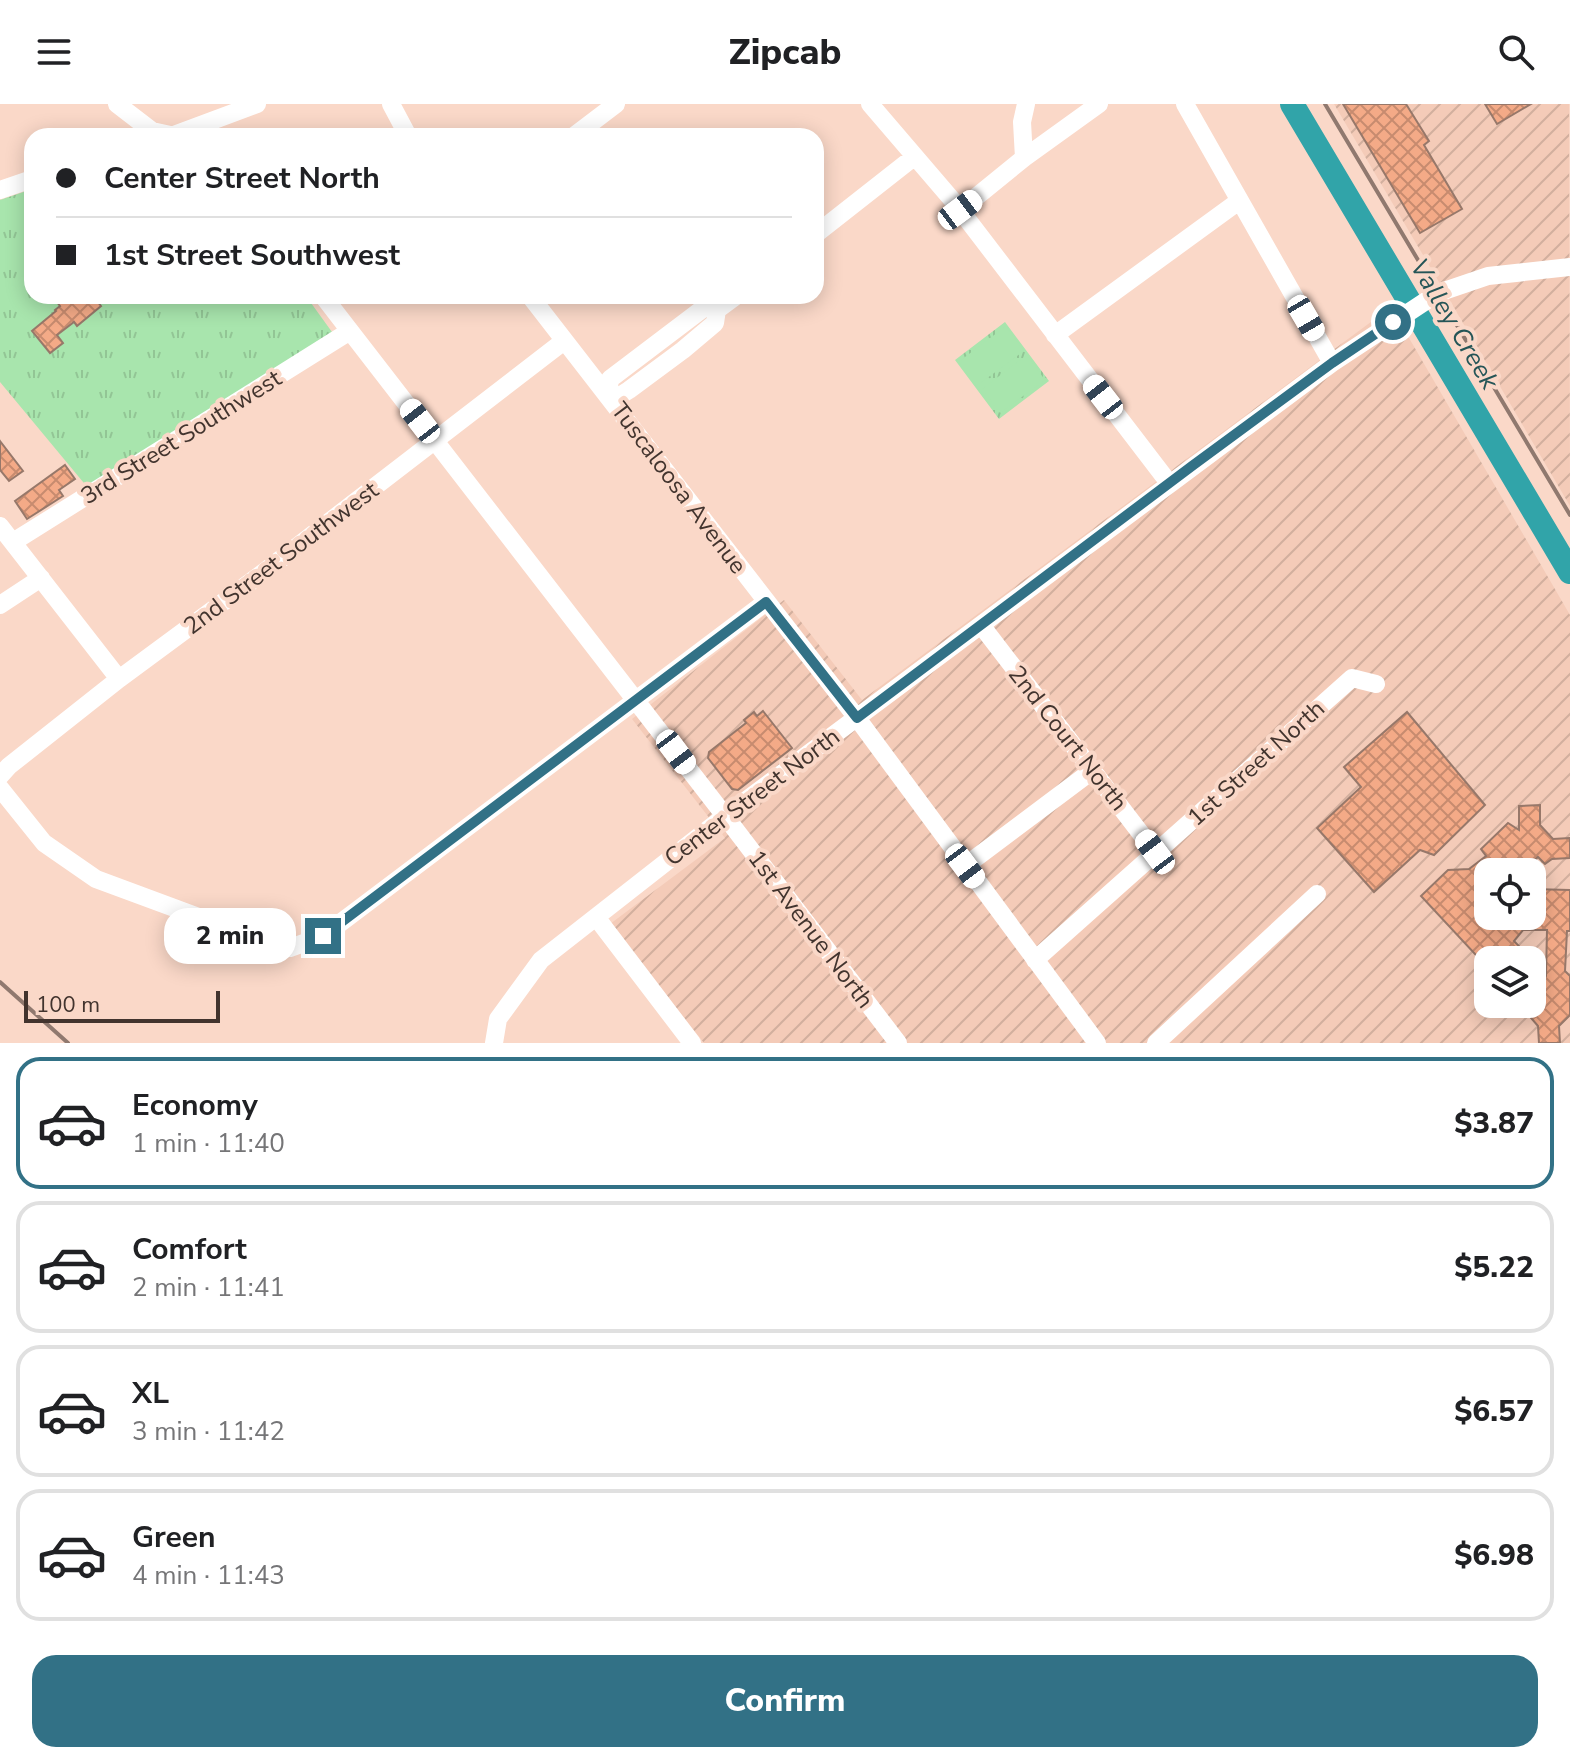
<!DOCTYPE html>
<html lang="en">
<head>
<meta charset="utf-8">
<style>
  :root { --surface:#fff; --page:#f2f2f2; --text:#202124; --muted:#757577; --line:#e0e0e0; --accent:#327186 }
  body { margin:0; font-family:"Nunito Sans",sans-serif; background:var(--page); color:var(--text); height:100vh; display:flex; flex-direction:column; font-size:30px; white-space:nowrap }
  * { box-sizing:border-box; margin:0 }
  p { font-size:26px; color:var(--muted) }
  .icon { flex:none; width:44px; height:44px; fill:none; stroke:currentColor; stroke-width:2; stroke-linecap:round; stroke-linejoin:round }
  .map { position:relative; height:939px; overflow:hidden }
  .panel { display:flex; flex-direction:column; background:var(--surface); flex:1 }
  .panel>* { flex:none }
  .top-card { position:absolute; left:24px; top:24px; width:800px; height:176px; border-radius:24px; box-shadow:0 4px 20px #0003; display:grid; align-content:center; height:176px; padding:0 32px; background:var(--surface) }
  .tools { position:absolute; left:1474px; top:754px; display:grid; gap:16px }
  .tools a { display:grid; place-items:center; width:72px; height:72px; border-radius:16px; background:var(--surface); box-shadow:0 4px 20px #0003; font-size:40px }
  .scale { position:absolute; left:24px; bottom:20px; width:196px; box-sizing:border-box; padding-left:8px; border:4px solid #42342e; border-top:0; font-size:22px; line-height:28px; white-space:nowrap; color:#42342e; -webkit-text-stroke:6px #fad8c8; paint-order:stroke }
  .end { position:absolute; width:36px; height:36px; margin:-18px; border:10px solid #327186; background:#fff; box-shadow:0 0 0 4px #fff }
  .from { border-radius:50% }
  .bubble { position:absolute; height:56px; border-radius:24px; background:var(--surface); box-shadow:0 4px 20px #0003; font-size:26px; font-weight:800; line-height:56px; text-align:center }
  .car { position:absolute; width:24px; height:48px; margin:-24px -12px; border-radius:10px; box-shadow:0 0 6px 2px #0007; background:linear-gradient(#fff 24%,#345 0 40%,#fff 0 76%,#345 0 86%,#fff 0) }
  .top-card b { display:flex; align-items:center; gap:28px; height:76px; font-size:30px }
  .top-card b+b { border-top:2px solid var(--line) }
  .top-card i { width:20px; height:20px; background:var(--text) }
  ul { padding:14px 0 0; list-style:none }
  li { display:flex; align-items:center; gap:24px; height:132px; margin:0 16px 12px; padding:0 16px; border:4px solid var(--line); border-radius:24px }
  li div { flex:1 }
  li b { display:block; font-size:30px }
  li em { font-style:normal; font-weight:800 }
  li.on { border-color:var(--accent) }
  li>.icon { width:72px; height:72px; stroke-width:1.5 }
  .action { display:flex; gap:16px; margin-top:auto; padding:16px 32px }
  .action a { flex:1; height:92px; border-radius:24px; background:var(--accent); color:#fff; font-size:32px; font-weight:800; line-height:92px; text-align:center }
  header { display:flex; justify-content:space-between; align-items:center; height:104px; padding:0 32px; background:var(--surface); font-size:36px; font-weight:800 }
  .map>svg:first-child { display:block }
  .industrial { fill:url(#industrial-furrows); fill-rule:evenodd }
  .park { fill:url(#park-tufts) }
  .pitch { fill:#a8e5ad }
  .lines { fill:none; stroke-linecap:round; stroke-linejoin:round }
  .river { stroke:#31a4a9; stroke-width:24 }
  .building { fill:url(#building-cross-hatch); stroke:#97786a; stroke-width:2 }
  .minor { stroke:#fff; stroke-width:18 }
  .rail { stroke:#90796f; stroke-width:4 }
  .route { stroke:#327186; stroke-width:10 }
  .labels { text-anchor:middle; stroke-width:8; stroke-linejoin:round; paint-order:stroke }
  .street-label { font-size:24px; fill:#42342e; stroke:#fad8c8 }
  .water-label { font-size:26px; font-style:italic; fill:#255557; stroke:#fad8c8 }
</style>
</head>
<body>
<header><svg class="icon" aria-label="menu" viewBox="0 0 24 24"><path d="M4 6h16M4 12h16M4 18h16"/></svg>Zipcab<svg class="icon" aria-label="search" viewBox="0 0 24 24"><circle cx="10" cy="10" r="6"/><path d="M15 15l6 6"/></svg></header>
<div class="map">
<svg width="1570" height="939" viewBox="0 0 1570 939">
  <defs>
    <pattern id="industrial-furrows" width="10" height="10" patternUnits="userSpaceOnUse" patternTransform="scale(2)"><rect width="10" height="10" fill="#f4cbb8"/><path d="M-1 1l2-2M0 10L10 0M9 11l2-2" fill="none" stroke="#d2af9e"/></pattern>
    <pattern id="park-tufts" width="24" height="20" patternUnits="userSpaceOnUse" patternTransform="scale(2)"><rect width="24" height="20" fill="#a8e5ad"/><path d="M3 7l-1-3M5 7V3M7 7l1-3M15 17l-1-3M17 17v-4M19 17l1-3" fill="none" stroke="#92c595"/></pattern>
    <pattern id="building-cross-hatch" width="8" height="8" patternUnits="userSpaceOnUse" patternTransform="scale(2)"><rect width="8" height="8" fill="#f4aa87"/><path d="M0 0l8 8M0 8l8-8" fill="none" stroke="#c78b6f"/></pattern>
  </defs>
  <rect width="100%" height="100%" fill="#fad8c8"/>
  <path class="industrial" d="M1334 0H1569L1570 402 1436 173Z
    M1391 203 1570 511V939H704L610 820 725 734 632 615 784 496 862 596ZM1488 768H1532V812H1488ZM1488 856H1532V900H1488Z"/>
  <path class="park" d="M32 85V192H306L332 228 88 384 0 278V96Z
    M1005 218 1049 277 999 315 955 256Z"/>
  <path class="pitch" d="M1006 222 1024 247 979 280 961 256Z
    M1027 251 1045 276 1000 309 982 285Z"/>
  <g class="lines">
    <path class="river" d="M1292 0 1570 468"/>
  </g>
  <path class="building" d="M1343 0H1406L1429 37 1424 41 1462 105 1420 129Z
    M1485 0H1531L1497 20Z
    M63 192H93L101 202 77 222 74 218 57 231 63 239 50 249 32 227 56 207 55 206 60 202 57 198Z
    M0 337 23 367 9 377 0 366Z
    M65 361 75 375 59 386 63 392 27 415 15 397Z
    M763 607 792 644 738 686 732 685 708 654 709 648 746 619 744 616 754 608 757 612Z
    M1407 608 1485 701 1434 751 1420 746 1374 788 1317 724 1361 683 1344 663Z
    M1540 701V721L1553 735 1570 734V754L1552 755 1545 760 1538 753 1522 768H1488V812H1532V785L1570 786V827H1567L1565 867 1570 872V911L1559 922 1560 939H1539L1538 922 1519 900H1532V856L1546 871 1547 826H1523L1514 837 1532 856H1488V864L1421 792 1448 766 1469 765 1486 752 1481 745 1508 719 1519 726V702Z"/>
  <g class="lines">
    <path class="minor" d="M117 0 152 27 175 32
      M391 0 408 32
      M870 0 954 98 1169 379
      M1185 0 1332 259
      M174 31 257 0
      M574 32 616 0
      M1024 54 1022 18 1026 0
      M0 86 32 75
      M960 106 1024 54 1099 0
      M816 130 914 53
      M323 192 725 712 898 939
      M530 192 857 614 1097 939
      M717 206 705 203 610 275 608 291 618 293 629 286 683 246 715 219 717 206 736 192
      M1055 231 1239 97
      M0 422 119 575
      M13 438 350 227
      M0 501 41 474
      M981 521 1155 748
      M0 672 9 662 119 575 264 468 564 237
      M0 684 44 739 96 775 277 842 290 844 323 832 766 498
      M965 762 1093 666
      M596 813 692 939
      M1035 856 1352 574 1376 580
      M494 939 498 915 541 856 725 712 1332 259 1438 189 1488 172 1570 163
      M1156 939 1317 790"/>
    <path class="rail" d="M1325 0 1570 411
      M0 878 68 939"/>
  </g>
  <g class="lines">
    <path class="route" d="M323 832 766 498 857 614 1192 362 1332 259 1393 218"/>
  </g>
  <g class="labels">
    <g class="street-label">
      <text transform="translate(181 333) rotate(-32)" y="8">3rd Street Southwest</text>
      <text transform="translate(679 384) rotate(53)" y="8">Tuscaloosa Avenue</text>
      <text transform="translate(281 454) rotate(-37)" y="8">2nd Street Southwest</text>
      <text transform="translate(1068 634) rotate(52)" y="8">2nd Court North</text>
      <text transform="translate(1256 659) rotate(-42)" y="8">1st Street North</text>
      <text transform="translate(752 693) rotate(-37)" y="8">Center Street North</text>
      <text transform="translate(811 825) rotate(53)" y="8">1st Avenue North</text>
    </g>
    <g class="water-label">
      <text transform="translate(1455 220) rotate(59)" y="9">Valley Creek</text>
    </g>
  </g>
</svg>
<div class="tools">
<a><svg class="icon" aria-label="locate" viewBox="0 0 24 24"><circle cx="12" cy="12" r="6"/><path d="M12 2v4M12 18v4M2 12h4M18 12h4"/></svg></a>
<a><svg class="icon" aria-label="layers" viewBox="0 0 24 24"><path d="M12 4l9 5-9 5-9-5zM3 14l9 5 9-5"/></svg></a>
</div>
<div class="scale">100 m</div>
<i class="end from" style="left:1393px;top:218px"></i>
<i class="end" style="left:323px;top:832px"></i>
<div class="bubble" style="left:164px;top:804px;width:132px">2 min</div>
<i class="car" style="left:960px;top:106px;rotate:53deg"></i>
<i class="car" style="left:1306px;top:214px;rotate:150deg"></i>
<i class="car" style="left:1103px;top:293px;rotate:322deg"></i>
<i class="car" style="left:420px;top:317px;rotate:322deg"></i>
<i class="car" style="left:676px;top:648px;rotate:143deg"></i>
<i class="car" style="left:1155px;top:748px;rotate:323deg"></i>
<i class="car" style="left:965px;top:762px;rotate:143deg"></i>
<div class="top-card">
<b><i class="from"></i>Center Street North</b>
<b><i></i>1st Street Southwest</b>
</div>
</div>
<section class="panel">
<ul>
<li class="on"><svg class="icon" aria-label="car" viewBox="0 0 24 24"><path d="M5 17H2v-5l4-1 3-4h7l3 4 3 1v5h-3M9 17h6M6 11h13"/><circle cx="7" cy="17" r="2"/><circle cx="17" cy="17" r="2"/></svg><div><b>Economy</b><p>1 min · 11:40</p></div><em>$3.87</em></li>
<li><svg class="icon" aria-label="car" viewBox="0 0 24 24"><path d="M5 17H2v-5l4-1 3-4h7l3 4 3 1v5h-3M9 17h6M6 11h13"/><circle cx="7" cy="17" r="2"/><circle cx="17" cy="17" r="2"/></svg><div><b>Comfort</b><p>2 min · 11:41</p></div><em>$5.22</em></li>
<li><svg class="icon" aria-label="car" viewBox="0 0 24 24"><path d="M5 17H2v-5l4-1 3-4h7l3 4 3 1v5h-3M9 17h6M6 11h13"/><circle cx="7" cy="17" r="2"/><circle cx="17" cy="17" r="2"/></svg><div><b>XL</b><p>3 min · 11:42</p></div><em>$6.57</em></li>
<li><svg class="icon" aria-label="car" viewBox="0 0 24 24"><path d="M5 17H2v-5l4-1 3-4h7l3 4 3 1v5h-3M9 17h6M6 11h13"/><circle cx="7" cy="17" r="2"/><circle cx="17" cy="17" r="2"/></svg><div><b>Green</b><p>4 min · 11:43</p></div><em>$6.98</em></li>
</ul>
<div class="action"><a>Confirm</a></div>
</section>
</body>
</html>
